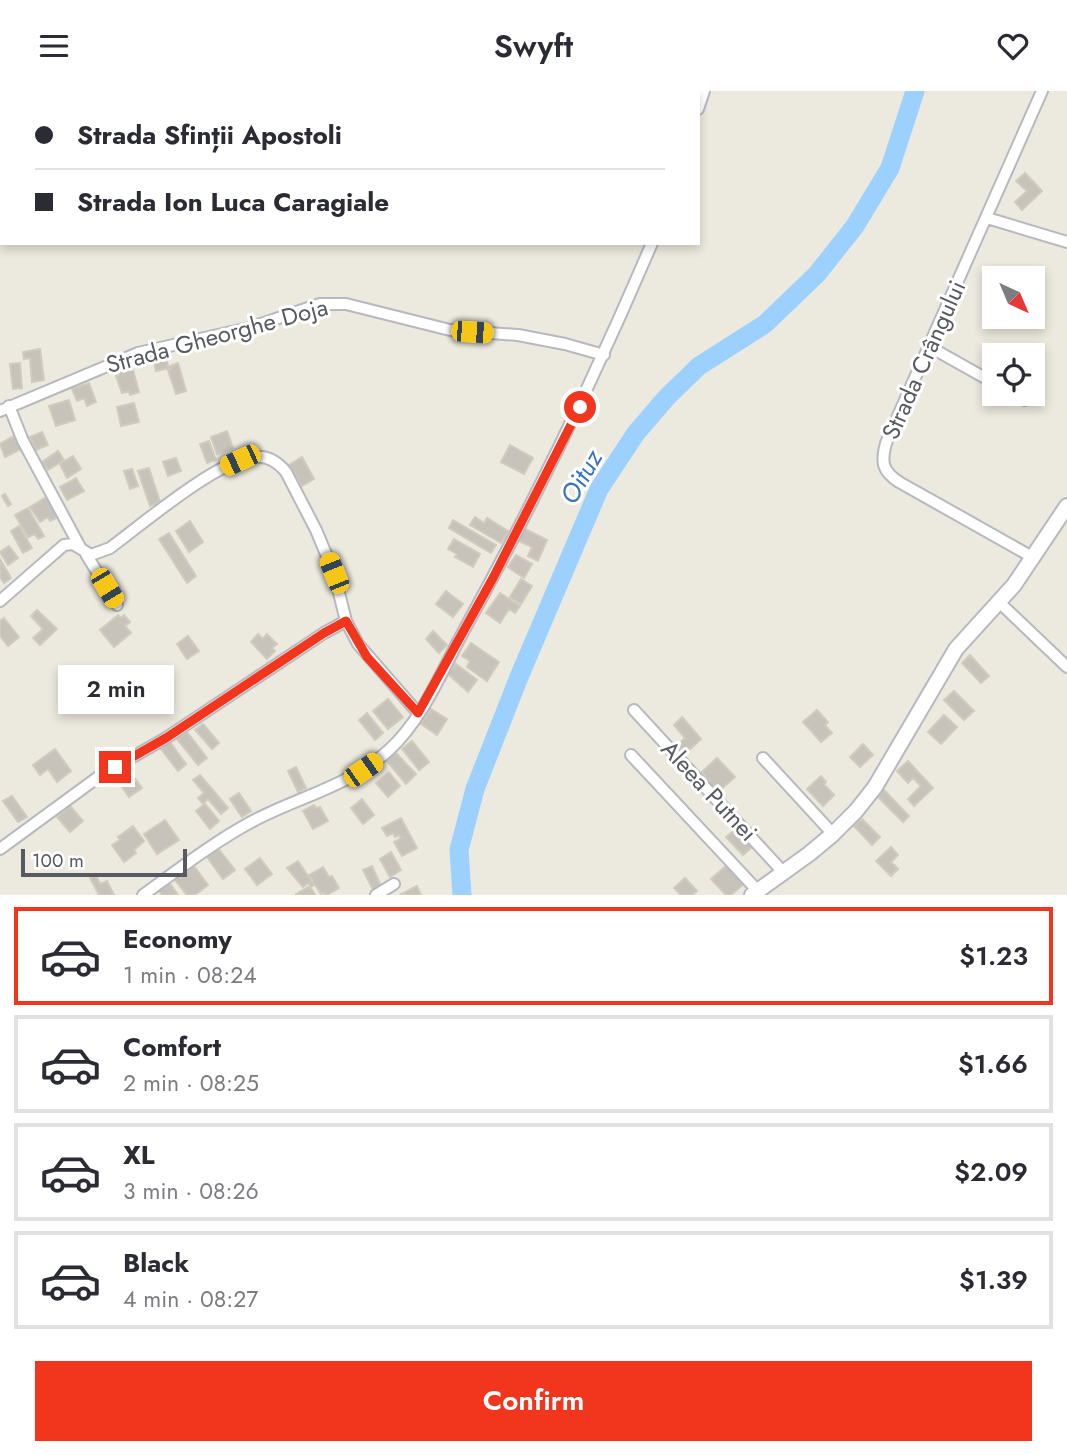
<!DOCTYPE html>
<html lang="en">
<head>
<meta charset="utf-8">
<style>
  :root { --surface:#fff; --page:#f7f7f7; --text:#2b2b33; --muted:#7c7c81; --line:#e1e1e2; --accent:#f2361e }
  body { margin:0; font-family:Jost,sans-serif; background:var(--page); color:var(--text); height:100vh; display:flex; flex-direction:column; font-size:26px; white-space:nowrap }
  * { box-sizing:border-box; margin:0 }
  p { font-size:23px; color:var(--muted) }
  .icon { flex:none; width:38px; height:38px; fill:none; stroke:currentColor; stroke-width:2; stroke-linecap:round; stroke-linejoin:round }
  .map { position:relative; height:804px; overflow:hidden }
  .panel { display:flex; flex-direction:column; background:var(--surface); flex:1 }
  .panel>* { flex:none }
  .hud { position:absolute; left:0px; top:0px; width:700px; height:154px; box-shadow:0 4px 10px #0003; display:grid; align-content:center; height:154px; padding:0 35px; background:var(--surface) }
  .needle { width:46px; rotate:136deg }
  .fabs { position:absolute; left:982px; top:175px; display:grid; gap:14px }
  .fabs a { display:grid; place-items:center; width:63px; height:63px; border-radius:0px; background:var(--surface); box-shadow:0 4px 10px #0003; font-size:35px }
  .scale { position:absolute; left:21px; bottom:18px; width:166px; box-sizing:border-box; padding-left:7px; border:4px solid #575b61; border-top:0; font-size:19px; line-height:24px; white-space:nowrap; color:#575b61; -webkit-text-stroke:5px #fff; paint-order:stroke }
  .end { position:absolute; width:32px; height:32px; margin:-16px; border:9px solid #f2361e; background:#fff; box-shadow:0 0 0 4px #fff }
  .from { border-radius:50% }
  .bubble { position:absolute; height:49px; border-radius:0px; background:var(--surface); box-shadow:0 4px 10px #0003; font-size:23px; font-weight:600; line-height:49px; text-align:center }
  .car { position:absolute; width:21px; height:42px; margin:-21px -10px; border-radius:9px; box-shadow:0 0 5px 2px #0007; background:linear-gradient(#f5c518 24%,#345 0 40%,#f5c518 0 76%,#345 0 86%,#f5c518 0) }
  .hud b { display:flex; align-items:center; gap:24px; height:66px; font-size:26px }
  .hud b+b { border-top:2px solid var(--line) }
  .hud i { width:18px; height:18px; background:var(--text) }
  ul { padding:12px 0 0; list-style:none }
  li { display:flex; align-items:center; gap:21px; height:98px; margin:0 14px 10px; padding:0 21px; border:4px solid var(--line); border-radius:0px }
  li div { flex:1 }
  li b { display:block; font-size:26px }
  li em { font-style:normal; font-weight:600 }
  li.selected { border-color:var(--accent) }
  li>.icon { width:63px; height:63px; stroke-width:1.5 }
  .cta { display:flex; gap:14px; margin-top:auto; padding:14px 35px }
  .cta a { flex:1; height:80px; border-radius:0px; background:var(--accent); color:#fff; font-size:28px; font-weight:600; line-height:80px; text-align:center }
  header { display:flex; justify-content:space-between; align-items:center; height:91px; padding:0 35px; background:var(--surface); font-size:32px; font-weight:600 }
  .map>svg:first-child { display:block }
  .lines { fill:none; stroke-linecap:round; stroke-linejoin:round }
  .river { stroke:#9bd0ff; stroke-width:19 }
  .building { fill:#c7c3bb; stroke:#d1cbbc; stroke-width:2 }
  .minor-casing { stroke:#b6b9bf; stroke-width:14 }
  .tertiary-casing { stroke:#b6b9bf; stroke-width:18 }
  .minor { stroke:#fff; stroke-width:10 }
  .tertiary { stroke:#fff; stroke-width:14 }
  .route { stroke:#f2361e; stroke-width:9 }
  .labels { text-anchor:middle; stroke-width:6; stroke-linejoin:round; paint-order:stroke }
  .street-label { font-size:24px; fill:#575b61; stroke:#fff }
  .water-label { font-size:26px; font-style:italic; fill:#3674be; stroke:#fff }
</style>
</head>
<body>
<header><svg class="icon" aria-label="menu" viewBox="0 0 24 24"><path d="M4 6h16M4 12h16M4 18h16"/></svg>Swyft<svg class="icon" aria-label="heart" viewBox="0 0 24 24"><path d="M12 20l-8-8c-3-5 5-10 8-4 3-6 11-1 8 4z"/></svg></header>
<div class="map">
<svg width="1067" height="804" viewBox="0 0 1067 804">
  <rect width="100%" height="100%" fill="#ece9de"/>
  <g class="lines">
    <path class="river" d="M462 804 459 759 475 698 519 586 599 398 636 342 667 306 699 275 765 233 817 183 855 135 890 77 915 0"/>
  </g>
  <path class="building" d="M1025 82 1042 100 1022 119 1015 111 1027 100 1016 90Z
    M40 258 44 289 32 291 30 267 24 268 23 261Z
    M165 264 169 277 156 280 153 267Z
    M20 272 22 297 13 298 10 273Z
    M178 272 186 300 176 303 168 279 171 278 170 275Z
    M132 275 139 301 130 304 129 300 122 302 116 285 119 284 117 279Z
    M89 292 96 311 87 315 84 307 77 310 72 298Z
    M69 309 75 329 56 335 49 315Z
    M134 312 139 331 121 335 117 316Z
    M227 340 233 357 217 363 211 346Z
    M42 341 48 354 36 359 30 346Z
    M14 345 21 358 5 366 0 353Z
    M209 350 216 369 207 372 200 353Z
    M510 354 533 367 524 383 501 371Z
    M58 360 64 369 48 379 42 371Z
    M73 365 81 378 67 387 60 373Z
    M302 366 314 388 302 395 289 374Z
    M176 367 181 380 168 385 163 371Z
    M149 377 160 411 150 415 138 380Z
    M132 378 138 395 130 398 124 380Z
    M76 387 84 400 67 409 60 396Z
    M5 403 11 413 8 415 2 405Z
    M48 405 60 425 50 430 48 426 40 431 30 416Z
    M28 417 44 445 38 448 35 443 28 446 15 424Z
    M475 426 484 432 487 427 508 440 501 452 470 434Z
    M453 429 496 454 491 462 449 437Z
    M190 430 203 451 189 461 176 440Z
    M19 435 32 457 23 462 11 440Z
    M523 437 547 449 538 470 528 465 532 456 517 449Z
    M169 442 196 485 187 492 159 448Z
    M454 448 480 463 473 476 455 466 457 463 448 458Z
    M9 455 18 467 8 474 0 461Z
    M516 464 532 473 524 487 508 476Z
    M0 468 11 487 4 492 0 486Z
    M521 488 532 495 521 513 510 506Z
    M446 500 463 513 453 526 436 513Z
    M500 502 520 515 515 522 509 518 500 532 486 522Z
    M37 519 57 538 40 554 33 547 43 538 31 525Z
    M118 524 121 527 124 524 130 531 125 535 131 542 114 556 100 539Z
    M4 527 19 546 8 555 0 545V530Z
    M433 540 447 554 439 562 426 548Z
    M258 543 263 548 267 543 277 553 272 557 275 560 267 568 251 551Z
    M188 545 199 560 187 568 177 553Z
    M471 552 499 571 487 590 467 576 470 570 462 565Z
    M970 564 989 585 981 592 962 572Z
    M456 573 477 589 468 601 448 583Z
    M954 600 974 620 964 629 944 609Z
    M388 608 403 626 388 638 373 620Z
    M431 618 447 628 437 644 421 633Z
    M817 619 828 631 825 634 832 642 821 651 803 631Z
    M367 622 383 642 375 649 359 629Z
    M944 624 957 636 941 653 928 641Z
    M682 626 701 648 685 663 677 654 685 647 674 634Z
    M203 633 219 652 212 658 195 639Z
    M187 641 207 667 198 674 177 648Z
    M412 650 429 671 419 679 402 658Z
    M170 651 186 673 178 680 161 658Z
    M863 653 873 664 860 676 850 666Z
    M55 658 71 680 57 691 48 678 40 684 33 674Z
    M395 661 416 683 406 693 386 669Z
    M717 667 735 686 717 702 702 681Z
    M908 670 933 697 914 715 908 708 921 695 913 687 908 692 897 680Z
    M296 676 306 697 298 701 288 680Z
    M389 681 400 695 388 706 376 692Z
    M131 682 142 697 129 706 119 692Z
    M200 684 228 717 221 723 208 708 203 713 198 707 204 702 193 689Z
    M821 685 826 691 824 693 834 704 823 715 807 698Z
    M884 699 909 725 903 731 878 706Z
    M239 702 251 720 242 726 230 708Z
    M12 705 27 726 18 731 3 710Z
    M362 708 374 724 363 733 351 717Z
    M205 713 219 730 210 738 196 720Z
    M314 714 316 717 320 716 328 730 313 738 303 720Z
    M70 715 83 730 70 741 57 726Z
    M401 727 417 757 402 765 394 751 401 747 399 744 395 746 393 742 387 745 382 737Z
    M862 728 880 746 872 754 854 735Z
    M165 729 179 749 157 763 144 743Z
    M133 735 144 750 134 759 136 762 124 771 112 754 120 749 118 746Z
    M737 737 753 755 743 764 726 746Z
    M891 756 898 764 891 771 898 778 891 785 876 770Z
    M218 757 235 779 223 788 207 766Z
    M391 761 401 779 390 786 380 768Z
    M260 767 272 783 257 794 245 778Z
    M298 770 314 794 311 796 308 792 303 796 287 777Z
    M727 774 744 793 731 804H726L711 788Z
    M194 775 208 794 195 804H187L175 789Z
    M372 775 381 795 373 799 363 779Z
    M323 776 329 786 332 785 339 797 327 804 323 802 321 803 309 784Z
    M96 784 100 793 107 790 114 804H99L90 787Z
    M685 787 697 800 692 804H681L674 797Z
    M169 791 178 804H162L158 799Z
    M310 795 315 804H296V803Z
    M417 795 421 804H400Z"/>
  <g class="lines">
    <g class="minor-casing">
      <path id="minor" d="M86 2 90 0
        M698 18 704 0
        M0 38 2 37
        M987 127 1067 151
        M930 256 994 292
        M1014 303 1025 309
        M9 315 23 350 80 456
        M0 320 138 262 249 237 320 213H346L450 239 518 244 565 253 604 264
        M86 463 117 514
        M1034 467 899 391C882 380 881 371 886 352L1042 0
        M0 510 64 454 73 453 91 464 110 457C141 434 218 369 253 366 267 364 278 371 286 381L316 439 334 482 346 530 358 553 418 622
        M999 511 1067 576
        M634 619 784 782
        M631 664 758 800
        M763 667 833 743
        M0 758 101 684 166 647 324 542 346 530
        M143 804C179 778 214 751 253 730 298 706 350 695 389 659 422 629 441 582 462 543 532 416 595 286 652 152
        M376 804 394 793"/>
    </g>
    <g class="tertiary-casing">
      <path id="tertiary" d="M752 804 809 763 833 743 856 720 875 696 956 558 1014 494 1067 415"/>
    </g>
    <use href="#minor" class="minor"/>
    <use href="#tertiary" class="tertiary"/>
  </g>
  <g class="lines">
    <path class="route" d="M115 676 166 647 324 542 346 530 367 566 418 622 493 487 580 316"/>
  </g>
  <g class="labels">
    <g class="street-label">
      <text transform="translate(217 245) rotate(-15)" y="8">Strada Gheorghe Doja</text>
      <text transform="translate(924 269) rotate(-66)" y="8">Strada Crângului</text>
      <text transform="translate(709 700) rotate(47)" y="8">Aleea Putnei</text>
    </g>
    <g class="water-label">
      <text transform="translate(581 386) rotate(-60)" y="9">Oituz</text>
    </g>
  </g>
</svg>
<div class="fabs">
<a><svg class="needle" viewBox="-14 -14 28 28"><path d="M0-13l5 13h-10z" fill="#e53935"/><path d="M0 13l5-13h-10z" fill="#7c7c81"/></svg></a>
<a><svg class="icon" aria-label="locate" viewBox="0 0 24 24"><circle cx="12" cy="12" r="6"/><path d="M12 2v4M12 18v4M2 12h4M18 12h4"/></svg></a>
</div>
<div class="scale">100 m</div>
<i class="end from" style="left:580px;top:316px"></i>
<i class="end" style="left:115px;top:676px"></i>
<div class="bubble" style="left:58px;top:574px;width:116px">2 min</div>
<i class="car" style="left:472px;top:241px;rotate:94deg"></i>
<i class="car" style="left:240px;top:369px;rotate:245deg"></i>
<i class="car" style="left:334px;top:482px;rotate:338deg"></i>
<i class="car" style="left:107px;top:497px;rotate:149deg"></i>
<i class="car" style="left:363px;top:679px;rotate:55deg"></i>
<div class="hud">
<b><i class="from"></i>Strada Sfinții Apostoli</b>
<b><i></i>Strada Ion Luca Caragiale</b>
</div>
</div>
<section class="panel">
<ul>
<li class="selected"><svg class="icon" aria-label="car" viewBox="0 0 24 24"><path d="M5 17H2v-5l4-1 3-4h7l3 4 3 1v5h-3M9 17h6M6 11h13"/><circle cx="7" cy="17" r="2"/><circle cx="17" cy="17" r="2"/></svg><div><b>Economy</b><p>1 min · 08:24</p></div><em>$1.23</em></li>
<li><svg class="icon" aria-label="car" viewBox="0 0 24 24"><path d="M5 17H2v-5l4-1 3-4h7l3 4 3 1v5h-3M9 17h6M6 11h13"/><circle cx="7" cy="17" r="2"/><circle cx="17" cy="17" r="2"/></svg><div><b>Comfort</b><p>2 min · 08:25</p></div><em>$1.66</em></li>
<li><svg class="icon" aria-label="car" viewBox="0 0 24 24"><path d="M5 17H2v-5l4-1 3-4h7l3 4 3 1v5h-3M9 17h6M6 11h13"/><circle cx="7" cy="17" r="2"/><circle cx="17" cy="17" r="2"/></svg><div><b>XL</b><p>3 min · 08:26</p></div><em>$2.09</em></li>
<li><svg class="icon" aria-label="car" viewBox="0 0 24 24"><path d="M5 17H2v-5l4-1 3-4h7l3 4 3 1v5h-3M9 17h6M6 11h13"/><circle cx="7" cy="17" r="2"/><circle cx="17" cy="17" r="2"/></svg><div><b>Black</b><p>4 min · 08:27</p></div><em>$1.39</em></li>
</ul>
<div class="cta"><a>Confirm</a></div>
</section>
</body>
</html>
